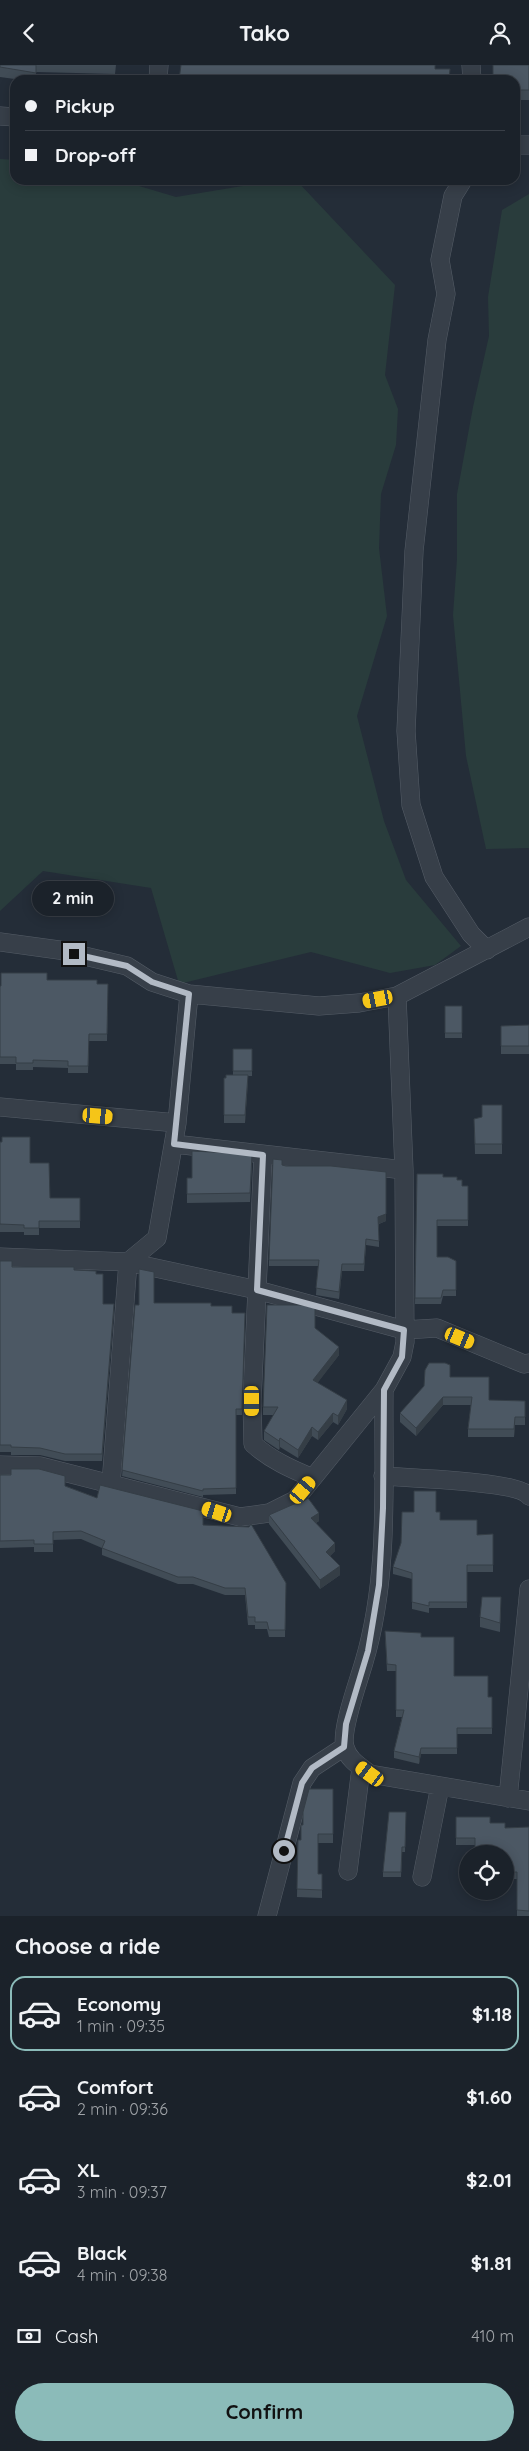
<!DOCTYPE html>
<html lang="en">
<head>
<meta charset="utf-8">
<style>
  :root { --surface:#1b222a; --page:#242a32; --text:#f1f3f6; --muted:#a0a4a8; --line:#393f47; --accent:#8bbbb9 }
  body { margin:0; font-family:Quicksand,sans-serif; background:var(--page); color:var(--text); height:100vh; display:flex; flex-direction:column; font-size:19px; white-space:nowrap }
  * { box-sizing:border-box; margin:0 }
  p { font-size:16px; color:var(--muted) }
  .icon { flex:none; width:28px; height:28px; fill:none; stroke:currentColor; stroke-width:2; stroke-linecap:round; stroke-linejoin:round }
  .map { position:relative; height:1851px; overflow:hidden }
  .sheet { display:flex; flex-direction:column; background:var(--surface); flex:1 }
  .sheet>* { flex:none }
  .guide { position:absolute; left:10px; top:10px; width:510px; height:110px; border-radius:15px; box-shadow:0 2px 12px #0003,0 0 0 1px var(--line); display:grid; align-content:center; height:110px; padding:0 15px; background:var(--surface) }
  .tools { position:absolute; left:459px; top:1780px; display:grid; gap:10px }
  .tools a { display:grid; place-items:center; width:55px; height:55px; border-radius:50%; background:var(--surface); box-shadow:0 2px 12px #0003,0 0 0 1px var(--line); font-size:25px }
  .end { position:absolute; width:22px; height:22px; margin:-11px; border:6px solid #b2bac5; background:#111; box-shadow:0 0 0 2px #111 }
  .from { border-radius:50% }
  .bubble { position:absolute; height:35px; border-radius:18px; background:var(--surface); box-shadow:0 2px 12px #0003,0 0 0 1px var(--line); font-size:16px; font-weight:800; line-height:35px; text-align:center }
  .car { position:absolute; width:15px; height:30px; margin:-15px -8px; border-radius:6px; box-shadow:0 0 4px 1px #0007; background:linear-gradient(#f5c518 24%,#345 0 40%,#f5c518 0 76%,#345 0 86%,#f5c518 0) }
  .guide b { display:flex; align-items:center; gap:18px; height:48px; font-size:19px }
  .guide b+b { border-top:1px solid var(--line) }
  .guide i { width:12px; height:12px; background:var(--text) }
  ul { padding:0; list-style:none }
  li { display:flex; align-items:center; gap:15px; height:75px; margin:0 10px 8px; padding:0 5px; border:2px solid transparent; border-radius:15px }
  li div { flex:1 }
  li b { display:block; font-size:19px }
  li em { font-style:normal; font-weight:800 }
  li.active { border-color:var(--accent) }
  li>.icon { width:45px; height:45px; stroke-width:1.5 }
  h2 { padding:0 15px; font-size:22px; line-height:60px }
  .pay { display:flex; align-items:center; gap:12px; height:55px; padding:0 15px; font-size:19px }
  .pay p { margin-inline-start:auto }
  .button { display:flex; gap:10px; margin-top:auto; padding:10px 15px }
  .button a { flex:1; height:58px; border-radius:30px; background:var(--accent); color:#111; font-size:20px; font-weight:800; line-height:58px; text-align:center }
  header { display:flex; justify-content:space-between; align-items:center; height:65px; padding:0 15px; background:var(--surface); font-size:22px; font-weight:800 }
  .map>svg:first-child { display:block }
  .green { fill:#293c3c }
  .lines { fill:none; stroke-linecap:round; stroke-linejoin:round }
  .minor-casing { stroke:#555d67; stroke-width:19 }
  .minor { stroke:#373f49; stroke-width:18 }
  .wall { fill:#414c56 }
  .shaded-wall { fill:#353e46 }
  .building { fill:#4c5864; stroke:#353e46 }
  .route { stroke:#b2bac5; stroke-width:6 }
</style>
</head>
<body>
<header><svg class="icon" aria-label="back" viewBox="0 0 24 24"><path d="M15 5l-7 7 7 7"/></svg>Tako<svg class="icon" aria-label="person" viewBox="0 0 24 24"><circle cx="12" cy="8" r="4"/><path d="M4 21q1-7 8-7t8 7"/></svg></header>
<div class="map">
<svg width="529" height="1851" viewBox="0 0 529 1851">
  <rect width="100%" height="100%" fill="#242d38"/>
  <path class="green" d="M0 94 15 95V115H119L176 132 279 115H296L395 220 385 310 398 344 396 380 381 429 379 483 387 551 357 651 384 756 406 815 461 881 435 900 390 908 311 887 179 919 151 823 43 806 0 846Z
    M529 129V783L486 784 466 691 453 550 457 494V429L473 342 489 271 488 232 502 145Z"/>
  <g class="lines">
    <g class="minor-casing">
      <path id="minor" d="M471 0 472 15
        M158 15 159 0
        M0 51 15 52
        M515 80H529
        M463 115 453 131 440 195 446 229 437 275 414 486 406 666 411 740 434 812 471 869 487 885
        M0 877 59 885 127 901 152 917 189 929
        M0 1042 177 1058 189 929 319 941 359 938 397 931 529 862
        M174 1079 404 1105
        M263 1091 252 1336 253 1379C271 1395 291 1404 313 1413
        M0 1192 128 1197 257 1225 404 1265 437 1263 524 1299 529 1298
        M384 1325C383 1415 390 1510 364 1597 359 1615 340 1666 345 1682 348 1695 361 1702 370 1709L529 1736
        M0 1400 40 1401 240 1452 269 1448 295 1435 384 1325 402 1292 405 1277 404 1105 397 931
        M383 1411C407 1413 518 1416 529 1431
        M111 1419 128 1197 157 1173 177 1058
        M508 1733 529 1524
        M348 1806 361 1703
        M422 1812 440 1721
        M267 1851 302 1718 312 1703 344 1682"/>
    </g>
    <use href="#minor" class="minor"/>
  </g>
  <path class="wall" d="M0 0H116L115 9 36 7V15H22L0 12Z
    M529 0V35H515V15Z
    M435 4 450 15H179Z
    M47 915 97 919H108L107 976H89L88 1008H68V1003L33 1002V1005H16V999H0V921Z
    M445 941H462V973H445Z
    M529 960V989H501V961Z
    M233 984H252V1011H248L245 1058H224V1013H226L233 1010Z
    M502 1040V1089H475L474 1054 482 1052Z
    M0 1077 30 1098 50 1133H80V1163H39V1170H24V1167H0Z
    M252 1099 250 1137 187 1138V1113H192Z
    M282 1100 386 1156 379 1159V1182L366 1180 364 1206H342L339 1234 316 1230 318 1201H269V1195Z
    M417 1109 443 1112 457 1115 462 1121H468V1161H437V1192L456 1196V1231H443L441 1239H415Z
    M0 1196 12 1202 74 1205 96 1209 103 1239 114 1246 102 1396H65L40 1390H11V1387H0Z
    M154 1238 211 1241 232 1248H245L242 1350H236V1429L203 1430V1432L122 1411 139 1240Z
    M315 1263 339 1290 317 1318 347 1344 338 1360 333 1357 318 1375 312 1371 298 1393 280 1382 279 1385 264 1375V1366L274 1350H263V1342Z
    M450 1312 489 1335 525 1336V1360H515L514 1372H468V1364L471 1340H443L416 1371 400 1357V1348Z
    M0 1410 65 1421 97 1433 203 1460 286 1518 285 1572H269L267 1564H255V1560H248L245 1530H225L193 1519H178L102 1490V1483L81 1474 53 1475V1487H34V1482L0 1483Z
    M436 1447 440 1455 477 1470 493 1469V1507H467V1543H429V1548L412 1544V1514L393 1509V1502Z
    M269 1450 319 1456 316 1458 335 1486 330 1491 340 1510 320 1524 269 1459Z
    M501 1532 500 1567 480 1562V1552Z
    M385 1566 421 1572 454 1611 488 1632H492V1669H457V1689H421L419 1699 394 1693V1686L402 1652H396V1606H387Z
    M333 1724V1778H318V1809H322V1833L297 1832 298 1775H301L303 1760Z
    M406 1747 405 1787H402L401 1812H383V1807Z
    M456 1752 490 1758 505 1763 529 1762V1851H517V1814H505V1789L475 1780H456Z"/>
  <path class="shaded-wall" d="M248 1010V1018L245 1058V1050Z
    M386 1149V1156L378 1159V1152Z
    M342 1199V1206L339 1234V1227Z
    M114 1239V1246L102 1396V1389Z
    M339 1282V1290L313 1324V1315Z
    M443 1332V1340L416 1371V1363Z
    M347 1335V1344L338 1360V1351Z
    M333 1348V1357L318 1375V1367Z
    M515 1352V1360L514 1372V1364Z
    M312 1362V1371L298 1393V1385Z
    M280 1373V1382L279 1385V1376Z
    M319 1448V1456L311 1461V1453Z
    M335 1478V1486L326 1495V1487Z
    M340 1501V1510L320 1524V1515Z
    M421 1683V1689L419 1699V1692Z"/>
  <path class="building" d="M0 0H36V8L0 2Z
    M181 0H435V4H450L449 15H369V12L332 15 276 14V15H179Z
    M493 0H529V25H515V15H493Z
    M1 908H47V915H97V919H108L107 969H89L88 1001H68V996L33 995V998H16V992H0V921H1Z
    M445 941H462V968H445Z
    M529 960V981H501V961Z
    M233 984H252V1006H233Z
    M226 1010H248L245 1050H224V1013H226Z
    M482 1040H502V1079H475L474 1054 482 1052Z
    M2 1072H30V1098H49L50 1133H80V1156H39V1163H24V1160L0 1159V1077H2Z
    M192 1086 252 1089 250 1128 187 1129V1113H192Z
    M273 1094 282 1095V1100L286 1101H331L386 1107V1149L378 1152 379 1176 366 1174 364 1199H342L339 1227 316 1223 319 1195H269Z
    M417 1109H443V1112H457V1115H462V1121H468V1155H437V1192H448L456 1196V1225H443L441 1233H415Z
    M0 1196H12V1202H74V1205L96 1206V1209H103V1239H114L102 1389H65L40 1383 11 1382V1380H0Z
    M139 1204 154 1207V1238H211V1241H232V1248H245L242 1344H236V1423L203 1424V1426L122 1405 135 1240H139Z
    M267 1240H303L315 1243V1263L339 1282 313 1315 347 1335 338 1351 333 1348 318 1367 312 1362 298 1385 280 1373 279 1376 264 1366 278 1342H263Z
    M429 1298H445L450 1300V1312H489V1335L525 1336V1352H515L514 1364H468L472 1332H443L416 1363 400 1348 424 1321 425 1305Z
    M11 1404H39L65 1411V1421L97 1433 100 1420 203 1446V1460L249 1462 251 1459 286 1518 285 1565H269L267 1557H255V1552H248L245 1523H225L193 1512H178L102 1483 105 1476 81 1466 53 1467V1479H34V1475L0 1476V1410H11Z
    M414 1426H436V1447H440V1455H477V1470L493 1469V1500H467V1537H429V1541L412 1537V1508L393 1502 401 1478 402 1447H414Z
    M308 1433 319 1448 311 1453 335 1478 326 1487 340 1501 320 1515 269 1450 294 1439H299Z
    M482 1532H501L500 1558 480 1552Z
    M385 1566 421 1568V1572H454V1611H488V1632H492V1663H457V1683H421L419 1692 394 1686 404 1645H396V1600L387 1599Z
    M309 1724H333V1769H318V1809H322V1825L297 1824 298 1775H301V1760H303V1747Z
    M389 1747H406L405 1782H402L401 1807H383Z
    M456 1752H490V1758H505V1763L529 1762V1846L517 1845V1807H505V1789H475V1773H456Z"/>
  <g class="lines">
    <path class="route" d="M74 889 127 901 152 917 189 929 174 1079 263 1090 257 1225 404 1265 402 1292 384 1325 383 1443 379 1520 368 1586 346 1659 344 1682 312 1703 302 1718 284 1786"/>
  </g>
</svg>
<div class="tools">
<a><svg class="icon" aria-label="locate" viewBox="0 0 24 24"><circle cx="12" cy="12" r="6"/><path d="M12 2v4M12 18v4M2 12h4M18 12h4"/></svg></a>
</div>
<i class="end from" style="left:284px;top:1786px"></i>
<i class="end" style="left:74px;top:889px"></i>
<div class="bubble" style="left:32px;top:816px;width:82px">2 min</div>
<i class="car" style="left:378px;top:934px;rotate:259deg"></i>
<i class="car" style="left:98px;top:1051px;rotate:95deg"></i>
<i class="car" style="left:460px;top:1273px;rotate:112deg"></i>
<i class="car" style="left:252px;top:1336px;rotate:180deg"></i>
<i class="car" style="left:303px;top:1425px;rotate:40deg"></i>
<i class="car" style="left:217px;top:1447px;rotate:288deg"></i>
<i class="car" style="left:370px;top:1709px;rotate:306deg"></i>
<div class="guide">
<b><i class="from"></i>Pickup</b>
<b><i></i>Drop-off</b>
</div>
</div>
<section class="sheet">
<h2>Choose a ride</h2>
<ul>
<li class="active"><svg class="icon" aria-label="car" viewBox="0 0 24 24"><path d="M5 17H2v-5l4-1 3-4h7l3 4 3 1v5h-3M9 17h6M6 11h13"/><circle cx="7" cy="17" r="2"/><circle cx="17" cy="17" r="2"/></svg><div><b>Economy</b><p>1 min · 09:35</p></div><em>$1.18</em></li>
<li><svg class="icon" aria-label="car" viewBox="0 0 24 24"><path d="M5 17H2v-5l4-1 3-4h7l3 4 3 1v5h-3M9 17h6M6 11h13"/><circle cx="7" cy="17" r="2"/><circle cx="17" cy="17" r="2"/></svg><div><b>Comfort</b><p>2 min · 09:36</p></div><em>$1.60</em></li>
<li><svg class="icon" aria-label="car" viewBox="0 0 24 24"><path d="M5 17H2v-5l4-1 3-4h7l3 4 3 1v5h-3M9 17h6M6 11h13"/><circle cx="7" cy="17" r="2"/><circle cx="17" cy="17" r="2"/></svg><div><b>XL</b><p>3 min · 09:37</p></div><em>$2.01</em></li>
<li><svg class="icon" aria-label="car" viewBox="0 0 24 24"><path d="M5 17H2v-5l4-1 3-4h7l3 4 3 1v5h-3M9 17h6M6 11h13"/><circle cx="7" cy="17" r="2"/><circle cx="17" cy="17" r="2"/></svg><div><b>Black</b><p>4 min · 09:38</p></div><em>$1.81</em></li>
</ul>
<div class="pay"><svg class="icon" aria-label="cash" viewBox="0 0 24 24"><path d="M3 7h18v10H3z"/><circle cx="12" cy="12" r="2"/></svg>Cash<p>410 m</p></div>
<div class="button"><a>Confirm</a></div>
</section>
</body>
</html>
